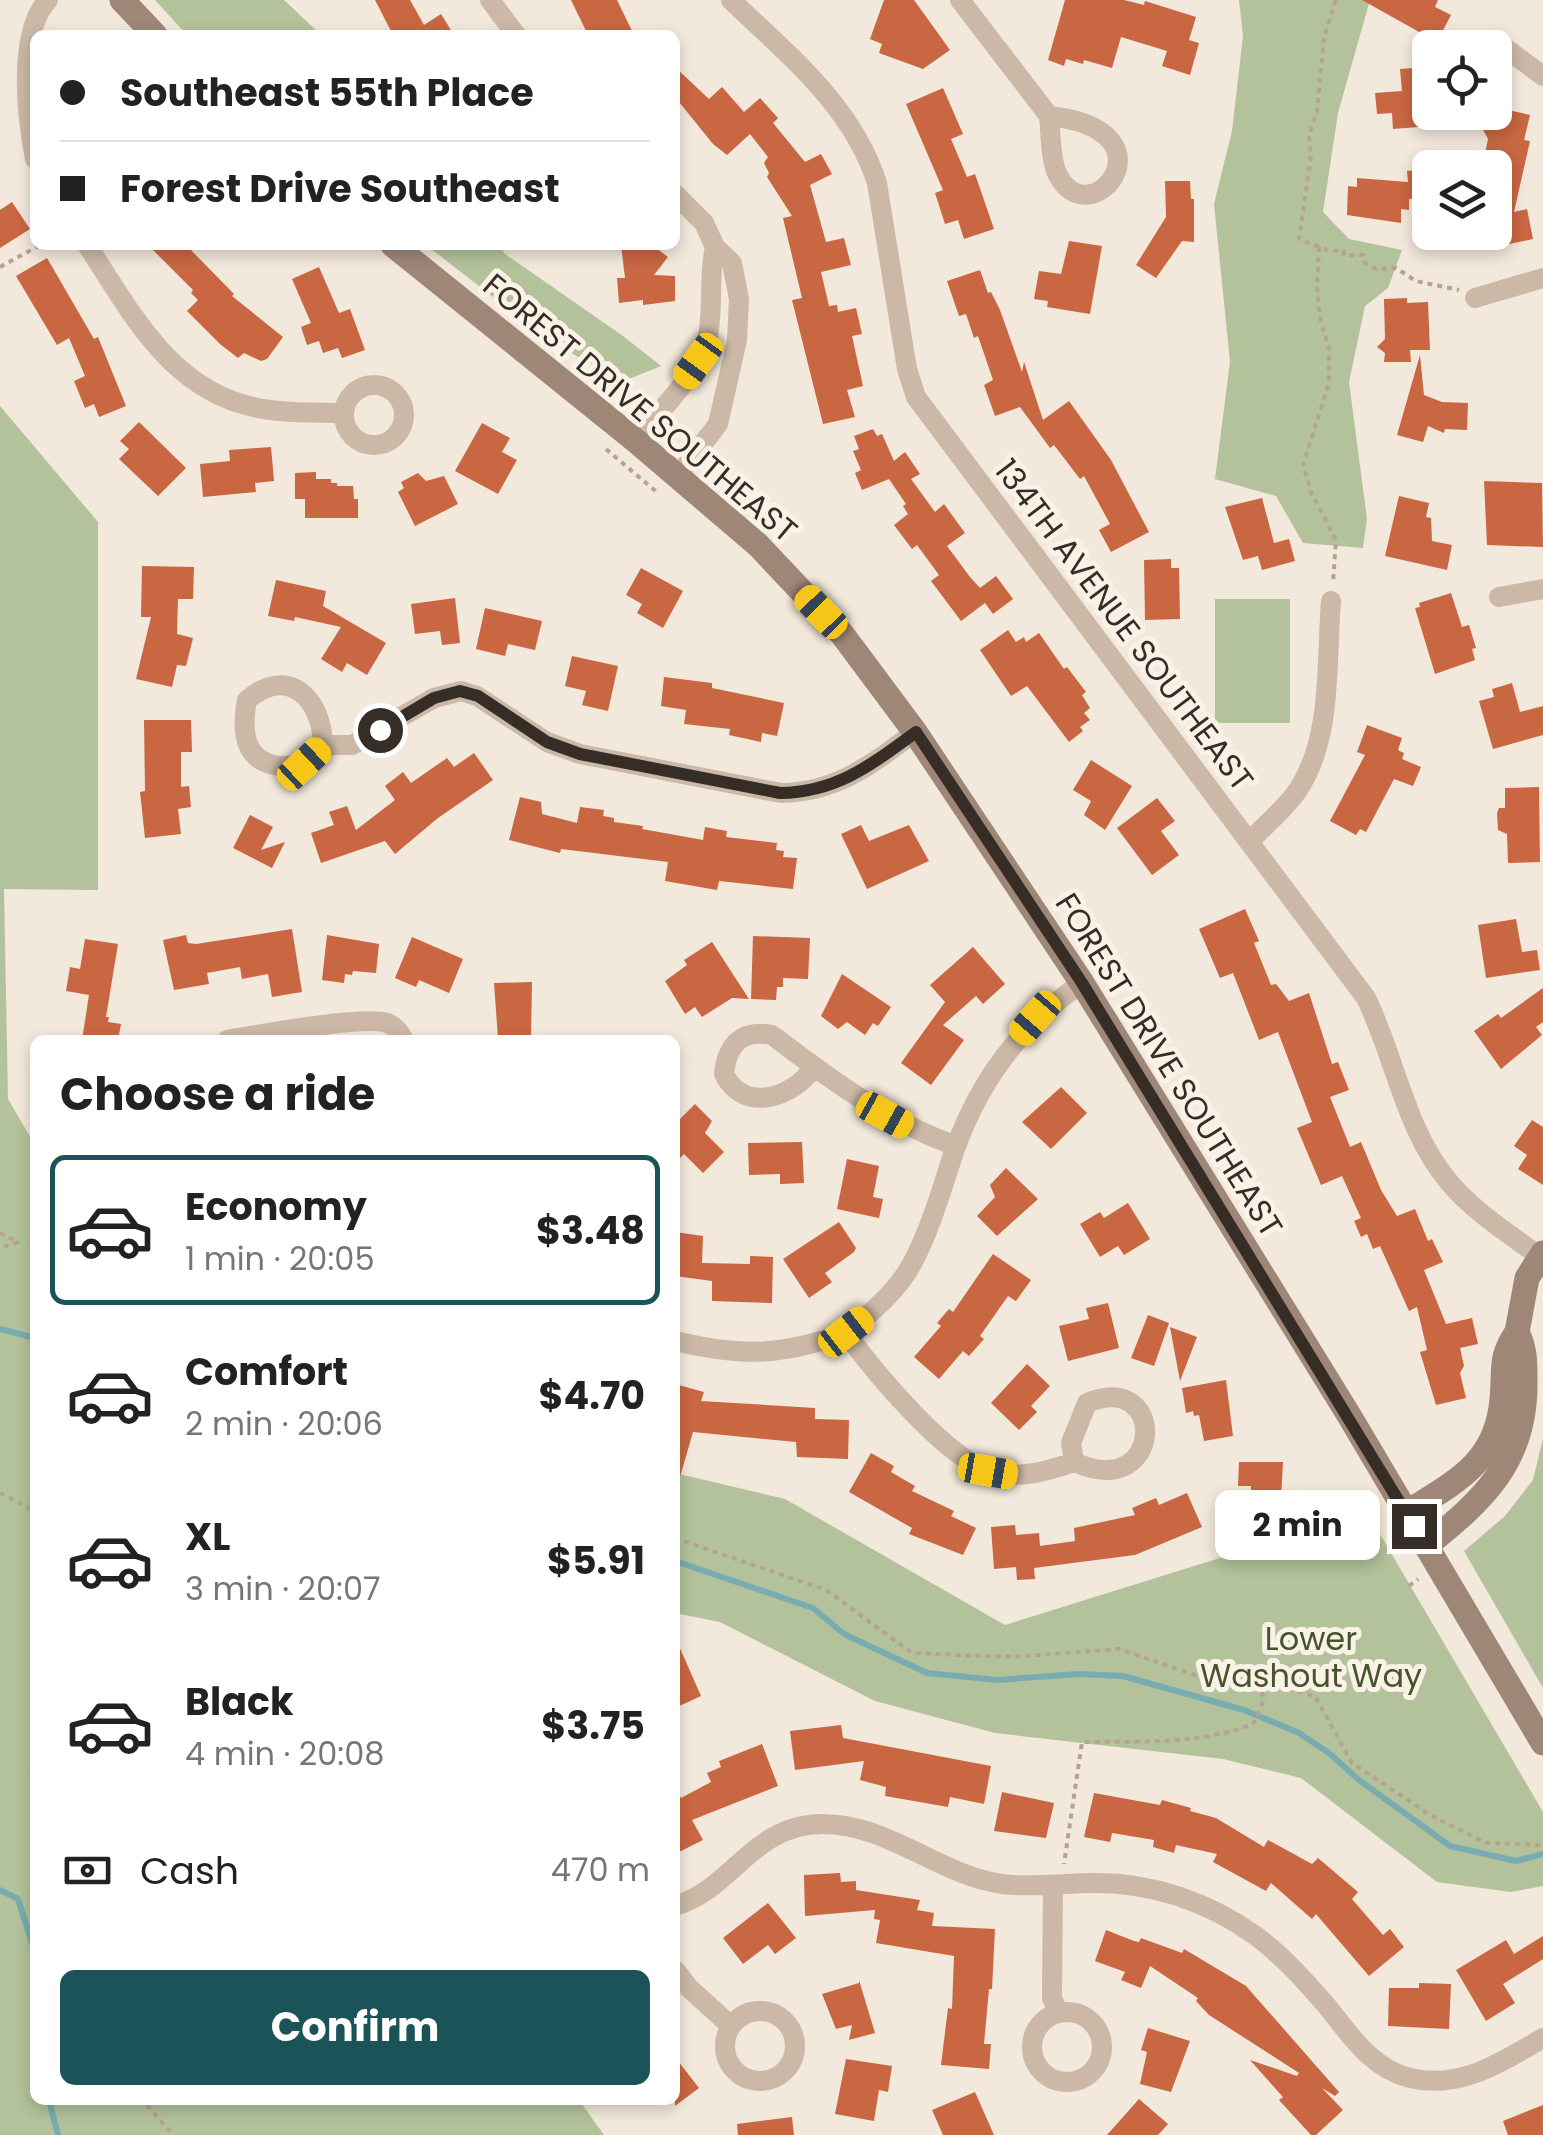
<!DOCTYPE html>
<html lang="en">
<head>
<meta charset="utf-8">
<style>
  :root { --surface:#fff; --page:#f2f2f2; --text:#222; --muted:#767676; --line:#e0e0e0; --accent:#1c5359 }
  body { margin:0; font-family:Poppins,sans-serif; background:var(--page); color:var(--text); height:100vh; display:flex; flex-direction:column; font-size:38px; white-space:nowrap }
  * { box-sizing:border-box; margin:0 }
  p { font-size:32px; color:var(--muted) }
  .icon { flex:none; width:55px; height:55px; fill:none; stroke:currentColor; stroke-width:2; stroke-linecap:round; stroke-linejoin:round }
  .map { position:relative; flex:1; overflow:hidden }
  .panel { position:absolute; left:30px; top:1035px; width:650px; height:1070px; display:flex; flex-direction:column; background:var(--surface); border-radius:15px; box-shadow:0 5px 15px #0003 }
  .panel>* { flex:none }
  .top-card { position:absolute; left:30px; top:30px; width:650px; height:220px; border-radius:15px; box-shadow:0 5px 15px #0003; display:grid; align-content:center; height:220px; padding:0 30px; background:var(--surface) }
  .buttons { position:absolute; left:1412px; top:30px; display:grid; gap:20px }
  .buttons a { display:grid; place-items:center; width:100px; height:100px; border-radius:15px; background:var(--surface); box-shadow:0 5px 15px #0003; font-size:50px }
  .end { position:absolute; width:45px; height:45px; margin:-22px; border:12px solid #372d27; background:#fff; box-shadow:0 0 0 5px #fff }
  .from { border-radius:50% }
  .bubble { position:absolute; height:70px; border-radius:15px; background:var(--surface); box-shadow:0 5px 15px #0003; font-size:32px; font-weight:700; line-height:70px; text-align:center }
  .car { position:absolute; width:30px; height:60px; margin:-30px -15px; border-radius:12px; box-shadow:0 0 8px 2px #0007; background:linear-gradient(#f5c518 24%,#345 0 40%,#f5c518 0 76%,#345 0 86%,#f5c518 0) }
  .top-card b { display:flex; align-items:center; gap:35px; height:95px; font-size:38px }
  .top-card b+b { border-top:2px solid var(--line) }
  .top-card i { width:25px; height:25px; background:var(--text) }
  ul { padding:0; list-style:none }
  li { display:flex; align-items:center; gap:30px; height:150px; margin:0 20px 15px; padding:0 10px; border:5px solid transparent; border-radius:15px }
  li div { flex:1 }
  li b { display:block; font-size:38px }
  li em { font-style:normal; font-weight:700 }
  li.current { border-color:var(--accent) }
  li>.icon { width:90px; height:90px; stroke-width:1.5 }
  h2 { padding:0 30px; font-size:45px; line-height:120px }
  .pay { display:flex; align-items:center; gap:25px; height:110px; padding:0 30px; font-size:38px }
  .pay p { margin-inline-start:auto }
  .cta { display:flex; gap:20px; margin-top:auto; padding:20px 30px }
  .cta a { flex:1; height:115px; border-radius:15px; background:var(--accent); color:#fff; font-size:40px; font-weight:700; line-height:115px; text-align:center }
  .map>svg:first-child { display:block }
  .green { fill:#b3c29a }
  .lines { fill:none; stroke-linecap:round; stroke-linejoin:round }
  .stream { stroke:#79acb0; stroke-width:6 }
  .building { fill:#c96742 }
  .path { stroke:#b7a290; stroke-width:4; stroke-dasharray:5 5; stroke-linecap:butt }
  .street { stroke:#cbb8a6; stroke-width:20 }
  .secondary { stroke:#9e8777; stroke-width:25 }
  .route { stroke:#372d27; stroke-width:12 }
  .labels { text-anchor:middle; stroke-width:10; stroke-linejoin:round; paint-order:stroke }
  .street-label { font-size:32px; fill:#372d27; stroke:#faf2e7 }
  .park-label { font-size:32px; fill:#44552a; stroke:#faf2e7 }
</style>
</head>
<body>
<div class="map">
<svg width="1543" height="2135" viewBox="0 0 1543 2135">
  <rect width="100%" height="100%" fill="#f2e8db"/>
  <path class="green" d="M155 0H284L321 35H187Z
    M1239 0H1370L1338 113 1323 212 1349 239 1402 250 1388 288 1365 306 1349 382 1367 519 1363 548 1303 543 1276 496 1215 479 1230 362 1214 204 1232 131 1243 36Z
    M426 245H498L505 254 623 336 661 366 624 381 554 344Z
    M0 406 98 522V890L4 889 8 1099 35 1145V2100H579L604 2135H0Z
    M1215 599H1290V723H1215Z
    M1543 1438V1688L1464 1551 1505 1516 1533 1480Z
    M675 1473 785 1499 1005 1625 1367 1512 1543 1812V1886L1511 1892 1437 1882 1301 1778 1223 1759 995 1733 875 1701 720 1622 675 1613Z"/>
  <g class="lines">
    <path class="stream" d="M0 1329 35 1338
      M675 1561 813 1608 844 1634 927 1673 997 1680 1079 1674 1123 1676 1244 1710 1299 1733 1329 1753 1359 1780 1450 1846 1516 1861 1543 1854
      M0 1890 18 1899 35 1953
      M35 2025V2066
      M49 2100 58 2135"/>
  </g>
  <path class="building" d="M375 0H410L424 25 441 14 454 35H393Z
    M571 0H617L634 35H588Z
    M884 0H914L950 50 923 69 879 53 882 44 870 39Z
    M1065 0H1124L1144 5 1145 1 1196 17 1189 40 1199 43 1190 75 1162 66 1167 51 1121 37 1112 68 1084 60 1083 64 1066 59 1064 66 1048 60Z
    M1362 0H1438L1435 7 1451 15 1437 42Z
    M675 67 709 99 722 87 744 112 760 98 778 118 773 123 805 162 821 154 832 174 810 185 826 242 844 238 851 265 821 272 829 306 837 305 838 312 856 308 862 334 852 336 863 386 847 390 855 417 823 424 792 300 802 298 783 218 792 216 767 177 769 173 764 163 768 157 750 134 727 155 713 144 675 97Z
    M1428 67 1431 126 1393 129 1392 113 1377 114 1375 93 1402 91 1400 69Z
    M943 88 963 134 951 139 967 177 975 174 994 229 964 239 958 220 945 224 935 193 943 190 906 104Z
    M1495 107 1530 115 1524 140 1530 141 1514 212 1527 209 1533 239 1495 247 1496 172 1495 168 1482 167 1488 139 1483 130 1487 112H1495Z
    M1430 169V198L1409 199V210L1401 209V223L1347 215 1348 186 1357 187V178L1408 182 1407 171Z
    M1165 181H1190L1191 199H1194V242L1182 241 1156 278 1136 265 1166 217Z
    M12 202 30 229 0 248V210Z
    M1069 241 1102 246 1090 314 1047 307 1048 301 1034 299 1039 271 1061 274Z
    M148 245H186L234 294 232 296 283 337 267 359 261 361 244 353 238 358 220 344 187 311 198 300 191 293 193 290Z
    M621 245H652L668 257 654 275 675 276V301L643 305V300L619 303 617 278H625Z
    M47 258 94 339 98 337 126 406 99 417 94 404 85 408 74 381 85 376 69 338 57 345 16 276Z
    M319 267 339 313 350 309 365 350 342 358 338 348 323 353 319 341 307 345 301 327 311 323 292 279Z
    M980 270 988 293 991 292 1000 310 1022 372 1024 362 1043 420 1069 401 1111 460 1149 532 1111 552 1099 530 1110 524 1084 476 1080 479 1054 445 1050 448 1020 407 995 416 984 385 993 380 978 336 974 338 966 314 959 316 947 281Z
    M1407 298V303L1428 302 1430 350H1410L1411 362H1384L1385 353 1377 347 1385 339 1384 299Z
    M1420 355 1424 395 1442 402 1468 403 1467 430 1445 429 1444 433 1428 426 1423 442 1397 435Z
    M139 422 186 468 158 496 119 459 129 449 120 441Z
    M482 423 510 438 502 452 517 460 498 494 455 471Z
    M873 429 877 436 882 434 894 461 905 452 920 474 911 479 935 512 944 504 965 533 947 546 970 577 980 588 996 576 1013 599 993 614 985 603 961 621 931 581 939 575 917 545 912 549 894 525 908 514 903 506 906 504 889 479 862 490 855 473 861 470 853 451 859 449 854 436Z
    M271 447 274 481 255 483 256 492 203 497 200 464 230 461 229 450Z
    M316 472V479H331V483H337V486H353L354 499H358V518H305V499H295V473Z
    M418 473 426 481 444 476 458 504 415 526 398 492 404 488 401 482Z
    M1484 481 1542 483 1543 547 1487 545Z
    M1399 496 1429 503 1426 517 1431 518 1432 541 1452 545 1447 570 1385 556Z
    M1262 498 1274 543 1289 539 1295 561 1262 570 1258 556 1243 560 1225 507Z
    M1171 559V568H1179L1180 619 1145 620 1144 560Z
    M142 566 194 567 193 599H178L177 634 193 638 186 666 177 665 172 687 136 679 151 617H141Z
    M641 568 683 591 663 628 637 613 642 604 626 595Z
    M276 580 326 591 323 606 386 643 367 675 347 663 342 672 321 659 341 627 295 617 294 621 268 616Z
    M1451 593 1462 627 1469 625 1476 648 1472 649 1475 660 1435 674 1415 608 1420 607 1419 603Z
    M455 598 460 643 442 645 440 631 415 634 411 604Z
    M485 608 542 621 535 650 508 644 505 656 476 649Z
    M1008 630 1016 642 1024 637 1026 642 1039 633 1064 669 1067 667 1086 692 1082 695 1090 708 1084 713 1090 720 1080 727 1083 731 1069 742 1027 686 1011 696 980 650Z
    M572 656 618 666 608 711 582 705 586 691 565 686Z
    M664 677 712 683V688L784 703 777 736 762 733 761 742 729 735 730 729 684 724 686 710 661 706Z
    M1512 683 1520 712 1543 706V735L1493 749 1479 701 1494 697 1492 689Z
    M144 720H191L192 752H181V787L189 786 191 807 178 809 181 834 145 838 140 792 145 791Z
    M1367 725 1402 738 1398 750 1404 753 1402 759 1421 767 1413 786 1394 779 1366 832 1360 829 1356 835 1330 821 1365 755 1357 752Z
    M474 753 493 780 438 818 395 854 385 841 321 863 311 833 334 825 329 812 347 806 356 830 395 800 385 786 403 772 411 783 447 758 454 767Z
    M1091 760 1132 786 1105 830 1084 815 1091 801 1073 790Z
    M1539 787 1540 862 1508 863 1507 834 1498 830 1497 813 1499 808H1505V788Z
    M520 797 541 802 542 814 577 823 580 807 604 810 603 816 614 818V822L643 826 642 829 703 840 705 827 727 831 726 837 777 843 776 850 784 851 783 857 797 858 793 889 719 881 717 890 665 881 668 862 561 849 560 853 509 840Z
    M1157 798 1175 821 1161 831 1179 855 1152 875 1117 828Z
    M250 815 273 827 261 850 285 842 272 868 233 848Z
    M861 825 869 841 909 825 929 861 867 889 841 834Z
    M1245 909 1259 941 1254 943 1271 985 1276 984 1289 1001 1309 993 1332 1064 1338 1062 1349 1090 1330 1097 1350 1147 1361 1142 1381 1190 1397 1216 1415 1209 1428 1241 1432 1239 1443 1262 1424 1270 1446 1324 1472 1318 1478 1344 1460 1348 1464 1366 1460 1373 1466 1398 1436 1405 1420 1352 1427 1350 1417 1307 1409 1311 1380 1246 1373 1249 1367 1234 1361 1237 1354 1221 1361 1218 1342 1176 1321 1185 1297 1128 1312 1122 1278 1032 1259 1040 1233 973 1220 978 1199 929Z
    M1516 919 1522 952 1537 950 1540 970 1486 978 1478 925Z
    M292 929 302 992 272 997 268 974 242 979 240 967 207 973 209 984 174 990 163 940 186 935 188 943 196 944Z
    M327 935 379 944 376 973 353 971 352 975 345 974 344 983 322 980Z
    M753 936 810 938 808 979 783 978V987H777L776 1000 751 999Z
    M412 937 463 959 449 993 419 980 416 987 395 978Z
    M85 939 118 944 106 1017H109L108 1022 121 1024 118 1040H82L89 995 66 991 70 967 80 969Z
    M712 942 749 999 732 998 702 1017 695 1007 685 1014 665 981 687 965 684 960Z
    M973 947 1005 984 983 1004 976 996 943 1025 964 1040 931 1085 901 1063 945 1002 930 985Z
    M842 974 891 1007 878 1026 873 1023 865 1035 847 1022 838 1029 821 1016Z
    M532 982 531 1038H498L494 983Z
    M1543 988V1022L1536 1027 1542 1035 1501 1069 1474 1031 1498 1014 1501 1018Z
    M1061 1087 1087 1113 1051 1149 1022 1122Z
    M695 1104 712 1121 705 1133 724 1152 703 1173 684 1154 675 1163V1124Z
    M1532 1120 1543 1127V1185L1518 1169 1527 1155 1514 1146Z
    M802 1142 804 1183 780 1184V1174L749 1175 748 1143Z
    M847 1159 879 1166 873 1197 883 1199 879 1218 837 1209Z
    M1006 1168 1038 1199 997 1236 977 1216 995 1197 990 1185Z
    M1128 1203 1150 1239 1124 1255 1118 1246 1100 1257 1080 1224 1100 1212 1104 1218Z
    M839 1222 856 1248 854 1252 825 1273 832 1282 809 1298 783 1259Z
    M675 1232 703 1236 702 1263 750 1264V1256L773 1257 772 1303 712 1301V1281L675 1276Z
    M993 1254 1031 1280 1016 1301 1008 1296 980 1336 984 1339 969 1356 963 1351 939 1379 914 1357 941 1326 937 1323 949 1309 953 1312Z
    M1108 1303 1119 1348 1068 1361 1059 1326 1089 1319 1086 1308Z
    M1148 1315 1169 1323 1154 1366 1131 1358Z
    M1170 1327 1197 1337 1180 1381Z
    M1027 1364 1050 1386 1031 1406 1037 1412 1019 1430 991 1403Z
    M1226 1380 1233 1436 1204 1441 1199 1415 1194 1416 1193 1411 1186 1413 1182 1388Z
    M675 1384 704 1392 701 1401 815 1408V1419L849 1420 848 1459 797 1457 796 1442 693 1432 680 1477 675 1476Z
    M871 1453 894 1466 891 1472 915 1486 912 1491 954 1511 951 1516 976 1528 963 1555 909 1534 912 1528 849 1492Z
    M1239 1462H1283L1280 1516 1251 1515V1486H1238Z
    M1187 1493 1202 1527 1135 1555 1034 1568 1035 1579 1017 1580 1016 1567 994 1569 991 1527 1015 1525 1016 1535 1039 1533 1040 1546 1075 1541 1074 1528 1135 1515 1132 1508 1156 1498 1159 1505Z
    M675 1637 701 1696 675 1708Z
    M841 1725 843 1738 991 1766 984 1804 950 1797 948 1807 885 1796 886 1787 860 1780 864 1761 795 1770 790 1731Z
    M762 1744 778 1786 692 1820 703 1840 675 1854V1787L681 1798 711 1782 707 1773 721 1767 719 1761Z
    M1002 1792 1054 1803 1046 1838 994 1831Z
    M1094 1793 1160 1805 1162 1800 1191 1808 1190 1811 1216 1818 1264 1847 1268 1840 1312 1864 1318 1858 1358 1892 1352 1899 1383 1935 1390 1929 1404 1947 1369 1976 1316 1914 1312 1919 1271 1883 1266 1891 1213 1862 1217 1854 1176 1845 1174 1853 1153 1847 1154 1840 1112 1833 1110 1842 1084 1837Z
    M840 1873 841 1882 856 1881V1890L920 1900 917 1910 934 1913 932 1926 995 1929 992 1989H989L984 2044H991L989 2069 941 2065 948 2008 952 2009 954 1956 876 1943 880 1920 874 1919 875 1910 805 1916 804 1875Z
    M768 1903 796 1938 775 1954 768 1945 743 1964 723 1938Z
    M1106 1930 1134 1941 1139 1942 1141 1938 1182 1953 1184 1949 1246 1986 1339 2092 1335 2096 1322 2088 1343 2110 1316 2135H1311L1279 2100 1283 2097 1250 2060 1297 2076 1299 2073 1209 2015 1196 2001 1198 1998 1150 1966 1141 1988 1121 1980 1125 1972 1095 1961Z
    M1543 1936V1959L1503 1984 1515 2003 1486 2021 1456 1970 1506 1940 1514 1954Z
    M859 1980 875 2033 849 2040 852 2025 836 2029 822 1994 859 1983Z
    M1419 1983 1451 1984 1449 2029 1388 2026 1389 1988H1419Z
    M1148 2028 1190 2041 1171 2092 1140 2084 1147 2052 1141 2050Z
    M675 2057 699 2088 675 2106Z
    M846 2059 892 2066 888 2092 879 2090 874 2121 835 2114Z
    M975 2092 994 2135H943L932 2110Z
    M1139 2099 1168 2124 1158 2135H1107Z
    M1543 2105V2135H1508L1503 2121Z
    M792 2117 794 2135H738L737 2124Z"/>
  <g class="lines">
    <path class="path" d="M1336 0 1324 37 1317 112 1309 135 1311 156 1299 239 1327 250 1344 251V255H1363L1365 263 1376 269 1396 268 1416 281 1459 290
      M1319 247 1317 287 1320 317 1329 350V383L1303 465 1311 492 1336 540 1333 583
      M0 267 40 245
      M606 449 659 494
      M0 1233 18 1242 0 1248
      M0 1493 35 1511
      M675 1538 826 1590 912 1653 1012 1657 1119 1649 1207 1679 1259 1681 1264 1700 1253 1724C1200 1745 1138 1741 1082 1742L1064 1864
      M1409 1586 1418 1579
      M1259 1681 1315 1696 1352 1763 1432 1816 1486 1843 1543 1845
      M35 1753 31 1772 35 1785
      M139 2100 146 2104 173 2135"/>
    <path class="street" d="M490 0 516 35
      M731 0C788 55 852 105 877 183L907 369 916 397 1366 998C1395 1057 1405 1130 1449 1182 1473 1211 1508 1233 1539 1256
      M960 0 1049 116
      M1497 42 1543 76
      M1049 116C1182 130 1087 243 1056 171 1050 155 1051 133 1049 116Z
      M35 159C27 118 17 33 48 0
      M675 194 704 223 715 247 732 263 739 299 737 340 718 424 678 476
      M87 245C128 307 165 381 242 404 274 414 310 412 343 413
      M1475 298 1543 278
      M344 415a30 30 0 1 1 60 0a30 30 0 1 1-60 0Z
      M635 440C661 409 699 375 708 335 714 306 708 276 715 247
      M1499 597 1543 589
      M323 745C322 698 288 665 247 700 242 727 242 758 274 765 283 767 298 766 305 762 312 758 318 750 323 745H352L434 698 461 691 477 696 547 742 580 754 781 793C837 792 871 765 915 732
      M1251 840C1266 824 1286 808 1298 790 1333 737 1326 661 1331 601
      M227 1040C256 1035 365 1015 387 1023 395 1026 401 1034 404 1040
      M814 1067C793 1098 744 1114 724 1074 727 1045 741 1029 772 1035 831 1080 886 1121 956 1146
      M846 1333C871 1313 899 1290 914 1260 931 1227 942 1188 954 1152 979 1081 1020 1025 1082 983
      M675 1341C743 1357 780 1356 846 1333 873 1370 946 1459 990 1471 1018 1480 1048 1471 1074 1462 1165 1503 1168 1369 1087 1403L1071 1443 1074 1462
      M1053 1885 1052 1998 1058 2012
      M675 1906C733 1889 752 1824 823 1824 888 1824 939 1875 1002 1884 1032 1888 1063 1883 1093 1883 1151 1882 1209 1902 1256 1936 1282 1955 1305 1981 1326 2005 1349 2033 1371 2069 1410 2078 1461 2090 1501 2062 1543 2038
      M675 1970 689 1988 731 2026
      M725 2046a35 35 0 1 1 70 0a35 35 0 1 1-70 0Z
      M1032 2047a35 35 0 1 1 70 0a35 35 0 1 1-70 0Z"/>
    <path class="secondary" d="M122 0 155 35
      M393 245 635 440 758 545 842 634 915 732 1082 983 1350 1417 1543 1743
      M1517 1332 1527 1278 1543 1253
      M1406 1513C1455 1482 1497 1463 1502 1399 1505 1369 1499 1358 1517 1332 1526 1350 1525 1365 1525 1385 1525 1462 1483 1500 1427 1545"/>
  </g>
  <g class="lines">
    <path class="route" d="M380 730 434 698 460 691 478 696 547 742 580 754 780 793C837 792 871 765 916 732L1082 983 1414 1526"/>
  </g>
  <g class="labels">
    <g class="street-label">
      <text transform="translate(640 408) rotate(40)" y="11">FOREST DRIVE SOUTHEAST</text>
      <text transform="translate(1124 625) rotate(53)" y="11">134TH AVENUE SOUTHEAST</text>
      <text transform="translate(1169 1065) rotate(58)" y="11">FOREST DRIVE SOUTHEAST</text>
    </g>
    <g class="park-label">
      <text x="1311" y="1650">Lower<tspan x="1311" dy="37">Washout Way</tspan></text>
    </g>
  </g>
</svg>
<div class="buttons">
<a><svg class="icon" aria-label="locate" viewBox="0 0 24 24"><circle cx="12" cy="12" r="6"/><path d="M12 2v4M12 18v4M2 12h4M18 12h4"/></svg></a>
<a><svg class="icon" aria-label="layers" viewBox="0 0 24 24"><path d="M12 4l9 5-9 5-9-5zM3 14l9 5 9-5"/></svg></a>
</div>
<i class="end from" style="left:380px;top:730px"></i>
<i class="end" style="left:1414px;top:1526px"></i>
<div class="bubble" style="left:1215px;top:1490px;width:165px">2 min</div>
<i class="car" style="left:698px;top:361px;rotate:216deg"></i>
<i class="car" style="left:821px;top:612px;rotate:316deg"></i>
<i class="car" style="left:304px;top:764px;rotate:47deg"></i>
<i class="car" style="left:1035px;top:1018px;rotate:221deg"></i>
<i class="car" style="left:885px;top:1115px;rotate:119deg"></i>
<i class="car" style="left:846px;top:1332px;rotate:52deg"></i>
<i class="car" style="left:988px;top:1471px;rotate:100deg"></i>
<div class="top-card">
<b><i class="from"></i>Southeast 55th Place</b>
<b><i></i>Forest Drive Southeast</b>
</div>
<section class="panel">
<h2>Choose a ride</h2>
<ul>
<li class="current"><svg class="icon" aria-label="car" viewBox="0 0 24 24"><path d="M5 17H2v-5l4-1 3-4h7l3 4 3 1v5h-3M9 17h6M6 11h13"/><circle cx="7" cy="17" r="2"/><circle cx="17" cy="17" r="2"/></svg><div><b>Economy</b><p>1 min · 20:05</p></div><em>$3.48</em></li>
<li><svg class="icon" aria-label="car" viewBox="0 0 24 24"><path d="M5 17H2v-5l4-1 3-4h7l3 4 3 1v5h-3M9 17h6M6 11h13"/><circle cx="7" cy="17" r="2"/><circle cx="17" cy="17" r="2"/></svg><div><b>Comfort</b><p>2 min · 20:06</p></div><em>$4.70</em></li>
<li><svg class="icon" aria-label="car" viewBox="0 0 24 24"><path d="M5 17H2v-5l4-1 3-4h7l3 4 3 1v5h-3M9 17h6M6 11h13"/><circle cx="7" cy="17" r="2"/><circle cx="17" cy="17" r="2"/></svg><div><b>XL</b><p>3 min · 20:07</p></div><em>$5.91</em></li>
<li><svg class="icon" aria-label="car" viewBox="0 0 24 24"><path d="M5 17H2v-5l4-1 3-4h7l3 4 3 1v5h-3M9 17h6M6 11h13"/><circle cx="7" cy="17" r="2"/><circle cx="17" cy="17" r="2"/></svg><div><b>Black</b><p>4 min · 20:08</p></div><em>$3.75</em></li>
</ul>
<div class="pay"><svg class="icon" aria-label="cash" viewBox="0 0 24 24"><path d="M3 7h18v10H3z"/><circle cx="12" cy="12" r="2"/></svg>Cash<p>470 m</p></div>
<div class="cta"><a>Confirm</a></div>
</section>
</div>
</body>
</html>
